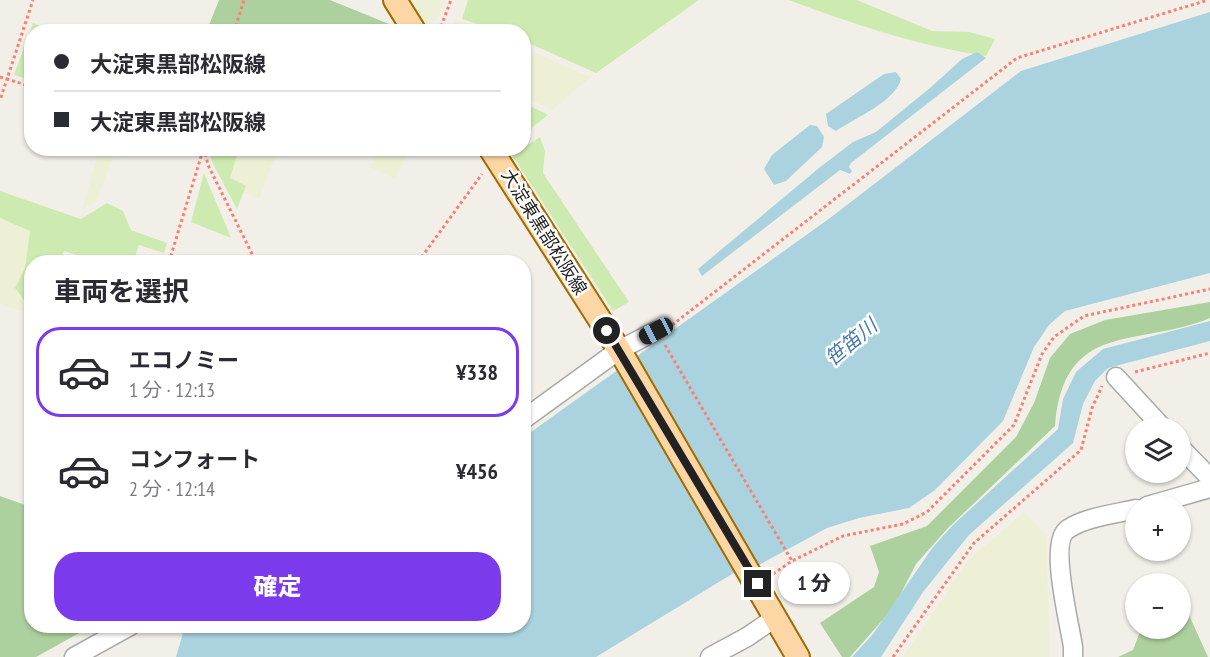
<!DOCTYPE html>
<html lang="ja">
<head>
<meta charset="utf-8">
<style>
  :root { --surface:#fff; --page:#f7f7f7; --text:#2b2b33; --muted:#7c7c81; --line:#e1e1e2; --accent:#7c3aed }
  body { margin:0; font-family:"PT Sans Narrow","Noto Sans JP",sans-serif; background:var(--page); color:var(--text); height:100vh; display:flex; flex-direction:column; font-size:22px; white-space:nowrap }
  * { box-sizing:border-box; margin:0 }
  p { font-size:20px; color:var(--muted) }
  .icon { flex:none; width:33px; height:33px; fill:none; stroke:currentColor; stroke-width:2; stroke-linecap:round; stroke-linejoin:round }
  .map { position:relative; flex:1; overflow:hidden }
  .details { position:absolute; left:24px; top:255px; width:507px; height:378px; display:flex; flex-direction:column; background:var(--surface); border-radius:24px; box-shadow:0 2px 4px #0004 }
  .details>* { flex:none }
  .guide { position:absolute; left:24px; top:24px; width:507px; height:132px; border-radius:24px; box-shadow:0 2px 4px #0004; display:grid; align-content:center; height:132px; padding:0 30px; background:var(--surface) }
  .buttons { position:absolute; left:1125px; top:417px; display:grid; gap:12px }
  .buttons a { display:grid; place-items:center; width:66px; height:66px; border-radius:50%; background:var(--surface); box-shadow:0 2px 4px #0004; font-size:30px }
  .end { position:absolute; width:27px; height:27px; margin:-14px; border:8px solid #222; background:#fff; box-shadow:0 0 0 3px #fff }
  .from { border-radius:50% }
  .bubble { position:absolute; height:42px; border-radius:21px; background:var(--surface); box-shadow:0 2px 4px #0004; font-size:20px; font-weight:800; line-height:42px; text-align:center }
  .car { position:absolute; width:18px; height:36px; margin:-18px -9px; border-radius:8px; box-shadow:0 0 4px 2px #0007; background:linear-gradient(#222 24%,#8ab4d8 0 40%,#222 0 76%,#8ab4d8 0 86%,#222 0) }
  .guide b { display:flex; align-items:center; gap:21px; height:57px; font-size:22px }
  .guide b+b { border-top:2px solid var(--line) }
  .guide i { width:15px; height:15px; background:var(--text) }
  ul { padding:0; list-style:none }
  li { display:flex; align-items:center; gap:18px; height:90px; margin:0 12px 9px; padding:0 18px; border:3px solid transparent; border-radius:24px }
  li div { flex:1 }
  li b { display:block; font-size:22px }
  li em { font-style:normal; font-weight:800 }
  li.selected { border-color:var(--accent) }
  li>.icon { width:54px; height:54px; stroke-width:1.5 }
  h2 { padding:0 30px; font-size:27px; line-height:72px }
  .button { display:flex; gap:12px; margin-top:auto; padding:12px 30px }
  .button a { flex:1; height:69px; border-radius:24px; background:var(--accent); color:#fff; font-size:24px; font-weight:800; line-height:69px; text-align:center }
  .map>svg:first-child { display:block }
  .farmland { fill:#eef0d5 }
  .grass { fill:#cdebb0 }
  .forest { fill:#add19e }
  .water { fill:#aad3df }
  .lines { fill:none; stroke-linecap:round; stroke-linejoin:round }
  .minor-casing { stroke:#a9a9a9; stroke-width:21 }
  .major-casing { stroke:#a06b00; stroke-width:26 }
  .path { stroke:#fa8072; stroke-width:3; stroke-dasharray:3 3; stroke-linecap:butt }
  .minor { stroke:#fff; stroke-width:18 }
  .major { stroke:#fcd6a4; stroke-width:22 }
  .route { stroke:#222; stroke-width:8 }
  .labels { text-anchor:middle; stroke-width:5; stroke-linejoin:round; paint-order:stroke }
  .street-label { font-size:18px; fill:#222; stroke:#fff }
  .water-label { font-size:20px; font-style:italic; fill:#4a7aab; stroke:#fff }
</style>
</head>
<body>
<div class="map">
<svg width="1210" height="657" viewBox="0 0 1210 657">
  <rect width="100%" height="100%" fill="#f2efe9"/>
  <path class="farmland" d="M405 0H445L437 20 419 23Z
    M456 20 484 31H451Z
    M524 48 591 77 552 110 524 96Z
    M379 148 409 149 395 179 370 167Z
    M94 149H116L96 202 82 210 96 161Z
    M239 149H278L259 199 244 192 246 186 230 179Z
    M0 218 30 231 25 268 15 288 31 314 0 304Z
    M1024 512 1046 534 1050 657H903L969 559Z"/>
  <path class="grass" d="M468 0H699L596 73 524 41V32L499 31 462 19Z
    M789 0H857L932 31 969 32 995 39 986 56C916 45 855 25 789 0Z
    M33 23 54 31 32 32 31 80 14 75Z
    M524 103 548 115 524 134Z
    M540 137 545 151 543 173 629 302 613 311 512 155Z
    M209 149H239L230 178 246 186 237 209 212 162Z
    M204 173 231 238 191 222Z
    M0 191 81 219 107 203 123 211 131 230 167 243 164 253 139 245 133 262H100L64 251 60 262H32L31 310 15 288 25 268 30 231 0 218Z"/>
  <path class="forest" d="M219 0H330L394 26 397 31H212L207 30Z
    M1210 302V318C1138 348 1064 319 1055 426L948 528 916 564 894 607 850 657H842L820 623 874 587 879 572 870 546 927 526 1016 437 1034 403 1050 358 1070 334 1105 320Z
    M0 496 31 507 32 626H92L36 657H0Z
    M1181 614 1189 615 1208 657H1118L1133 650 1141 629 1180 628Z"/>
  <path class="water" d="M1210 12V273L1065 311 1049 325 1034 347 1003 421 935 490 909 508 859 518 827 528 759 565 755 560 596 657H176L185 626H524V437L830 218 1021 71Z
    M977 52 986 58 851 163 849 167 852 171 850 174 840 170 702 276 698 269 819 168 853 142 876 132 930 88 962 59Z
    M896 72 901 79C896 101 855 118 836 131L828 126 826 114 884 74Z
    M810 125 817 126 824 137 822 147 786 181 774 185 764 169 772 155Z
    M1210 321V341L1108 368 1095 381 1083 404 1073 443 969 535 923 592 881 657H852L873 634 933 547 953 525 1058 429 1063 399 1076 372 1103 349Z"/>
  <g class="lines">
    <g class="minor-casing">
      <path id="minor" d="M1116 377 1163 428
        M524 419 619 350 656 331
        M1180 447 1210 478
        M1147 506 1210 488
        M74 657 130 626
        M710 657 747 637 775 618
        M1073 657V647C1070 625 1048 541 1068 529 1086 517 1115 514 1136 509"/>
    </g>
    <g class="major-casing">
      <path id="major" d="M395 0 415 32
        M490 148 623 356 798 657"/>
    </g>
    <path class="path" d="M234 32 244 0
      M439 32 451 0
      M0 77 7 79 0 100
      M32 87 7 79 33 0
      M204 148 208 165 256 262
      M294 148 304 152
      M169 262 203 150
      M418 262 482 174
      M672 325 1017 58 1208 0
      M665 345 792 561
      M1135 372 1210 353
      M773 574 792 561 843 536 903 524 927 512 1014 425 1042 354 1054 337 1084 316 1210 289
      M893 657 974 543 1081 450 1092 408 1102 386"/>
    <use href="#minor" class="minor"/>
    <use href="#major" class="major"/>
  </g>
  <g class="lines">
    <path class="route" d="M607 331 758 584"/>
  </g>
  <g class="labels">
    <g class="street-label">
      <text transform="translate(544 232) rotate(58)" y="6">大淀東黒部松阪線</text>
    </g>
    <g class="water-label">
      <text transform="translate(851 342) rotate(-40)" y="7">笹笛川</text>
    </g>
  </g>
</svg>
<div class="buttons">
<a><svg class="icon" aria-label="layers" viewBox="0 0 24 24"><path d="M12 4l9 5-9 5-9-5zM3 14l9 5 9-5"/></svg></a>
<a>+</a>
<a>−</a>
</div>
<i class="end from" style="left:607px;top:331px"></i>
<i class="end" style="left:758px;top:584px"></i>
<div class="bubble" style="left:778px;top:562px;width:72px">1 分</div>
<i class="car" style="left:656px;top:331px;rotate:242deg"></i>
<div class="guide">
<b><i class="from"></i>大淀東黒部松阪線</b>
<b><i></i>大淀東黒部松阪線</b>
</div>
<section class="details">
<h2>車両を選択</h2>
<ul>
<li class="selected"><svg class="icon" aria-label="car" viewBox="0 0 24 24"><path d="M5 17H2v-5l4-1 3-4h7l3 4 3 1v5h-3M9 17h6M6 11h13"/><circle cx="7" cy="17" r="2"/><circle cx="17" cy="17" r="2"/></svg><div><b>エコノミー</b><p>1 分 · 12:13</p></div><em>¥338</em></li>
<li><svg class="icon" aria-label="car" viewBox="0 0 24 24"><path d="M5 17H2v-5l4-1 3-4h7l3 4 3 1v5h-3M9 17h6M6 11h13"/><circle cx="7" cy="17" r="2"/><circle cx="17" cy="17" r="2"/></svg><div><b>コンフォート</b><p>2 分 · 12:14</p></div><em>¥456</em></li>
</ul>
<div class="button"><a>確定</a></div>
</section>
</div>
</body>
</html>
